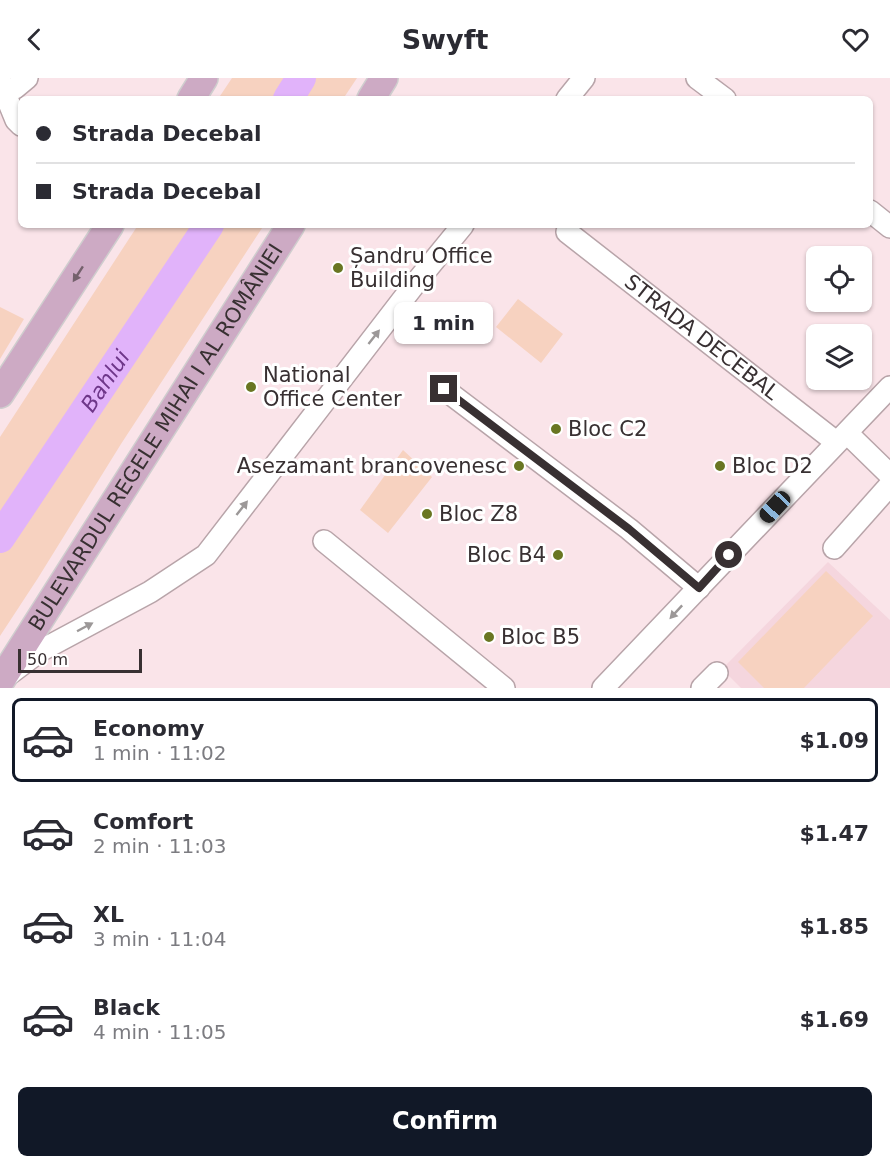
<!DOCTYPE html>
<html lang="en">
<head>
<meta charset="utf-8">
<style>
  :root { --surface:#fff; --page:#f7f7f7; --text:#2b2b33; --muted:#7c7c81; --line:#e1e1e2; --accent:#111827 }
  body { margin:0; font-family:"DejaVu Sans",sans-serif; background:var(--page); color:var(--text); height:100vh; display:flex; flex-direction:column; font-size:22px; white-space:nowrap }
  * { box-sizing:border-box; margin:0 }
  p { font-size:20px; color:var(--muted) }
  .icon { flex:none; width:33px; height:33px; fill:none; stroke:currentColor; stroke-width:2; stroke-linecap:round; stroke-linejoin:round }
  .map { position:relative; height:610px; overflow:hidden }
  .panel { display:flex; flex-direction:column; background:var(--surface); flex:1 }
  .panel>* { flex:none }
  .top-card { position:absolute; left:18px; top:18px; width:855px; height:132px; border-radius:9px; box-shadow:0 2px 4px #0004; display:grid; align-content:center; height:132px; padding:0 18px; background:var(--surface) }
  .controls { position:absolute; left:806px; top:168px; display:grid; gap:12px }
  .controls a { display:grid; place-items:center; width:66px; height:66px; border-radius:9px; background:var(--surface); box-shadow:0 2px 4px #0004; font-size:30px }
  .scale { position:absolute; left:18px; bottom:15px; width:124px; box-sizing:border-box; padding-left:6px; border:3px solid #383032; border-top:0; font-size:16px; line-height:21px; white-space:nowrap; color:#383032; -webkit-text-stroke:4px #fff; paint-order:stroke }
  .end { position:absolute; width:27px; height:27px; margin:-14px; border:8px solid #383032; background:#fff; box-shadow:0 0 0 3px #fff }
  .from { border-radius:50% }
  .bubble { position:absolute; height:42px; border-radius:9px; background:var(--surface); box-shadow:0 2px 4px #0004; font-size:20px; font-weight:600; line-height:42px; text-align:center }
  .car { position:absolute; width:18px; height:36px; margin:-18px -9px; border-radius:8px; box-shadow:0 0 4px 2px #0007; background:linear-gradient(#222 24%,#8ab4d8 0 40%,#222 0 76%,#8ab4d8 0 86%,#222 0) }
  .top-card b { display:flex; align-items:center; gap:21px; height:57px; font-size:22px }
  .top-card b+b { border-top:2px solid var(--line) }
  .top-card i { width:15px; height:15px; background:var(--text) }
  ul { padding:10px 0 0; list-style:none }
  li { display:flex; align-items:center; gap:18px; height:84px; margin:0 12px 9px; padding:0 6px; border:3px solid transparent; border-radius:9px }
  li div { flex:1 }
  li b { display:block; font-size:22px }
  li em { font-style:normal; font-weight:600 }
  li.current { border-color:var(--accent) }
  li>.icon { width:54px; height:54px; stroke-width:1.5 }
  .button { display:flex; gap:12px; margin-top:auto; padding:12px 18px }
  .button a { flex:1; height:69px; border-radius:9px; background:var(--accent); color:#fff; font-size:24px; font-weight:600; line-height:69px; text-align:center }
  header { display:flex; justify-content:space-between; align-items:center; height:78px; padding:0 18px; background:var(--surface); font-size:27px; font-weight:600 }
  .map>svg:first-child { display:block }
  .built { fill:#f5d6de }
  .green { fill:#f7d2c0 }
  .lines { fill:none; stroke-linecap:round; stroke-linejoin:round }
  .river { stroke:#e1b3fa; stroke-width:30 }
  .minor-casing { stroke:#b8a4a9; stroke-width:24 }
  .major-casing { stroke:#cfcdce; stroke-width:30 }
  .minor { stroke:#fff; stroke-width:21 }
  .major { stroke:#cdaac4; stroke-width:27 }
  .oneway { fill:#74616c }
  .oneway2 { fill:#9c9898 }
  .route { stroke:#383032; stroke-width:8 }
  .poi-dot { fill:#697622; stroke:#fff; stroke-width:2 }
  .labels { text-anchor:middle; stroke-width:6; stroke-linejoin:round; paint-order:stroke }
  .poi-label { font-size:21px; fill:#383032; stroke:#fff; text-anchor:start }
  .street-label { font-size:21px; fill:#383032; stroke:#fff }
  .water-label { font-size:22px; font-style:italic; fill:#6e3689; stroke:#fff }
</style>
</head>
<body>
<header><svg class="icon" aria-label="back" viewBox="0 0 24 24"><path d="M15 5l-7 7 7 7"/></svg>Swyft<svg class="icon" aria-label="heart" viewBox="0 0 24 24"><path d="M12 20l-8-8c-3-5 5-10 8-4 3-6 11-1 8 4z"/></svg></header>
<div class="map">
<svg width="890" height="610" viewBox="0 0 890 610">
  <rect width="100%" height="100%" fill="#fae4e9"/>
  <path class="built" d="M828 484 890 542V610H741L722 591Z"/>
  <path class="green" d="M232 0H357L343 21H218Z
    M138 147H264L121 366 38 500 0 558V359Z
    M518 221 563 256 541 285 496 249Z
    M0 229 24 241 0 281Z
    M403 372 432 399 388 455 360 432Z
    M826 493 873 538 804 610H764L738 584Z"/>
  <g class="lines">
    <g class="river">
      <path d="M288 21 301 0"/>
      <path id="s1" d="M0 460 209 147"/>
    </g>
    <g class="minor-casing">
      <g id="minor">
        <path d="M697 0 725 21"/>
        <path d="M0 3 16 42 21 47"/>
        <path d="M0 16 15 10 27 0"/>
        <path d="M567 21 584 0"/>
        <path d="M870 133 890 149"/>
        <path id="s2" d="M567 154 836 364"/>
        <path d="M444 311 629 451 699 510"/>
        <path d="M847 355 890 397"/>
        <path d="M324 463 504 610"/>
        <path d="M834 470 890 407"/>
        <path d="M8 597 40 573 150 514 206 477 414 207 463 147"/>
        <path d="M603 610 890 309"/>
        <path d="M702 610 717 595"/>
      </g>
    </g>
    <g class="major-casing">
      <g id="major">
        <path d="M191 21 204 0"/>
        <path d="M371 21 384 0"/>
        <path d="M0 316 110 147"/>
        <path id="s3" d="M0 604 291 147"/>
      </g>
    </g>
    <use href="#minor" class="minor"/>
    <use href="#major" class="major"/>
  </g>
  <defs><path id="oneway-solid" d="M-6-.8H1V-3.2L6.5 0L1 3.2V.8H-6Z" transform="scale(1.5)"/></defs>
  <use class="oneway" href="#oneway-solid" transform="translate(78 196) rotate(123)"/>
  <g class="oneway2">
    <use href="#oneway-solid" transform="translate(374 259) rotate(-52)"/>
    <use href="#oneway-solid" transform="translate(242 430) rotate(-52)"/>
    <use href="#oneway-solid" transform="translate(676 534) rotate(133)"/>
    <use href="#oneway-solid" transform="translate(85 549) rotate(-28)"/>
  </g>
  <g class="lines">
    <path class="route" d="M444 311 629 451 699 510 729 477"/>
  </g>
  <g class="poi-dot">
    <circle cx="338" cy="190" r="6"/>
    <circle cx="251" cy="309" r="6"/>
    <circle cx="556" cy="351" r="6"/>
    <circle cx="519" cy="388" r="6"/>
    <circle cx="720" cy="388" r="6"/>
    <circle cx="427" cy="436" r="6"/>
    <circle cx="558" cy="477" r="6"/>
    <circle cx="489" cy="559" r="6"/>
  </g>
  <g class="labels">
    <g class="poi-label">
      <text x="350" y="185">Șandru Office<tspan x="350" dy="24">Building</tspan></text>
      <text x="263" y="304">National<tspan x="263" dy="24">Office Center</tspan></text>
      <text x="568" y="358">Bloc C2</text>
      <text x="507" y="395" text-anchor="end">Asezamant brancovenesc</text>
      <text x="732" y="395">Bloc D2</text>
      <text x="439" y="443">Bloc Z8</text>
      <text x="546" y="484" text-anchor="end">Bloc B4</text>
      <text x="501" y="566">Bloc B5</text>
    </g>
    <g class="street-label">
      <text dy="7" stroke="none"><textPath href="#s2" startOffset="171">STRADA DECEBAL</textPath></text>
      <text dy="7" stroke="none"><textPath href="#s3" startOffset="290">BULEVARDUL REGELE MIHAI I AL ROMÂNIEI</textPath></text>
    </g>
    <g class="water-label">
      <text dy="8" stroke="none"><textPath href="#s1" startOffset="189">Bahlui</textPath></text>
    </g>
  </g>
</svg>
<div class="controls">
<a><svg class="icon" aria-label="locate" viewBox="0 0 24 24"><circle cx="12" cy="12" r="6"/><path d="M12 2v4M12 18v4M2 12h4M18 12h4"/></svg></a>
<a><svg class="icon" aria-label="layers" viewBox="0 0 24 24"><path d="M12 4l9 5-9 5-9-5zM3 14l9 5 9-5"/></svg></a>
</div>
<div class="scale">50 m</div>
<i class="end from" style="left:729px;top:477px"></i>
<i class="end" style="left:444px;top:311px"></i>
<div class="bubble" style="left:394px;top:224px;width:99px">1 min</div>
<i class="car" style="left:775px;top:429px;rotate:223deg"></i>
<div class="top-card">
<b><i class="from"></i>Strada Decebal</b>
<b><i></i>Strada Decebal</b>
</div>
</div>
<section class="panel">
<ul>
<li class="current"><svg class="icon" aria-label="car" viewBox="0 0 24 24"><path d="M5 17H2v-5l4-1 3-4h7l3 4 3 1v5h-3M9 17h6M6 11h13"/><circle cx="7" cy="17" r="2"/><circle cx="17" cy="17" r="2"/></svg><div><b>Economy</b><p>1 min · 11:02</p></div><em>$1.09</em></li>
<li><svg class="icon" aria-label="car" viewBox="0 0 24 24"><path d="M5 17H2v-5l4-1 3-4h7l3 4 3 1v5h-3M9 17h6M6 11h13"/><circle cx="7" cy="17" r="2"/><circle cx="17" cy="17" r="2"/></svg><div><b>Comfort</b><p>2 min · 11:03</p></div><em>$1.47</em></li>
<li><svg class="icon" aria-label="car" viewBox="0 0 24 24"><path d="M5 17H2v-5l4-1 3-4h7l3 4 3 1v5h-3M9 17h6M6 11h13"/><circle cx="7" cy="17" r="2"/><circle cx="17" cy="17" r="2"/></svg><div><b>XL</b><p>3 min · 11:04</p></div><em>$1.85</em></li>
<li><svg class="icon" aria-label="car" viewBox="0 0 24 24"><path d="M5 17H2v-5l4-1 3-4h7l3 4 3 1v5h-3M9 17h6M6 11h13"/><circle cx="7" cy="17" r="2"/><circle cx="17" cy="17" r="2"/></svg><div><b>Black</b><p>4 min · 11:05</p></div><em>$1.69</em></li>
</ul>
<div class="button"><a>Confirm</a></div>
</section>
</body>
</html>
